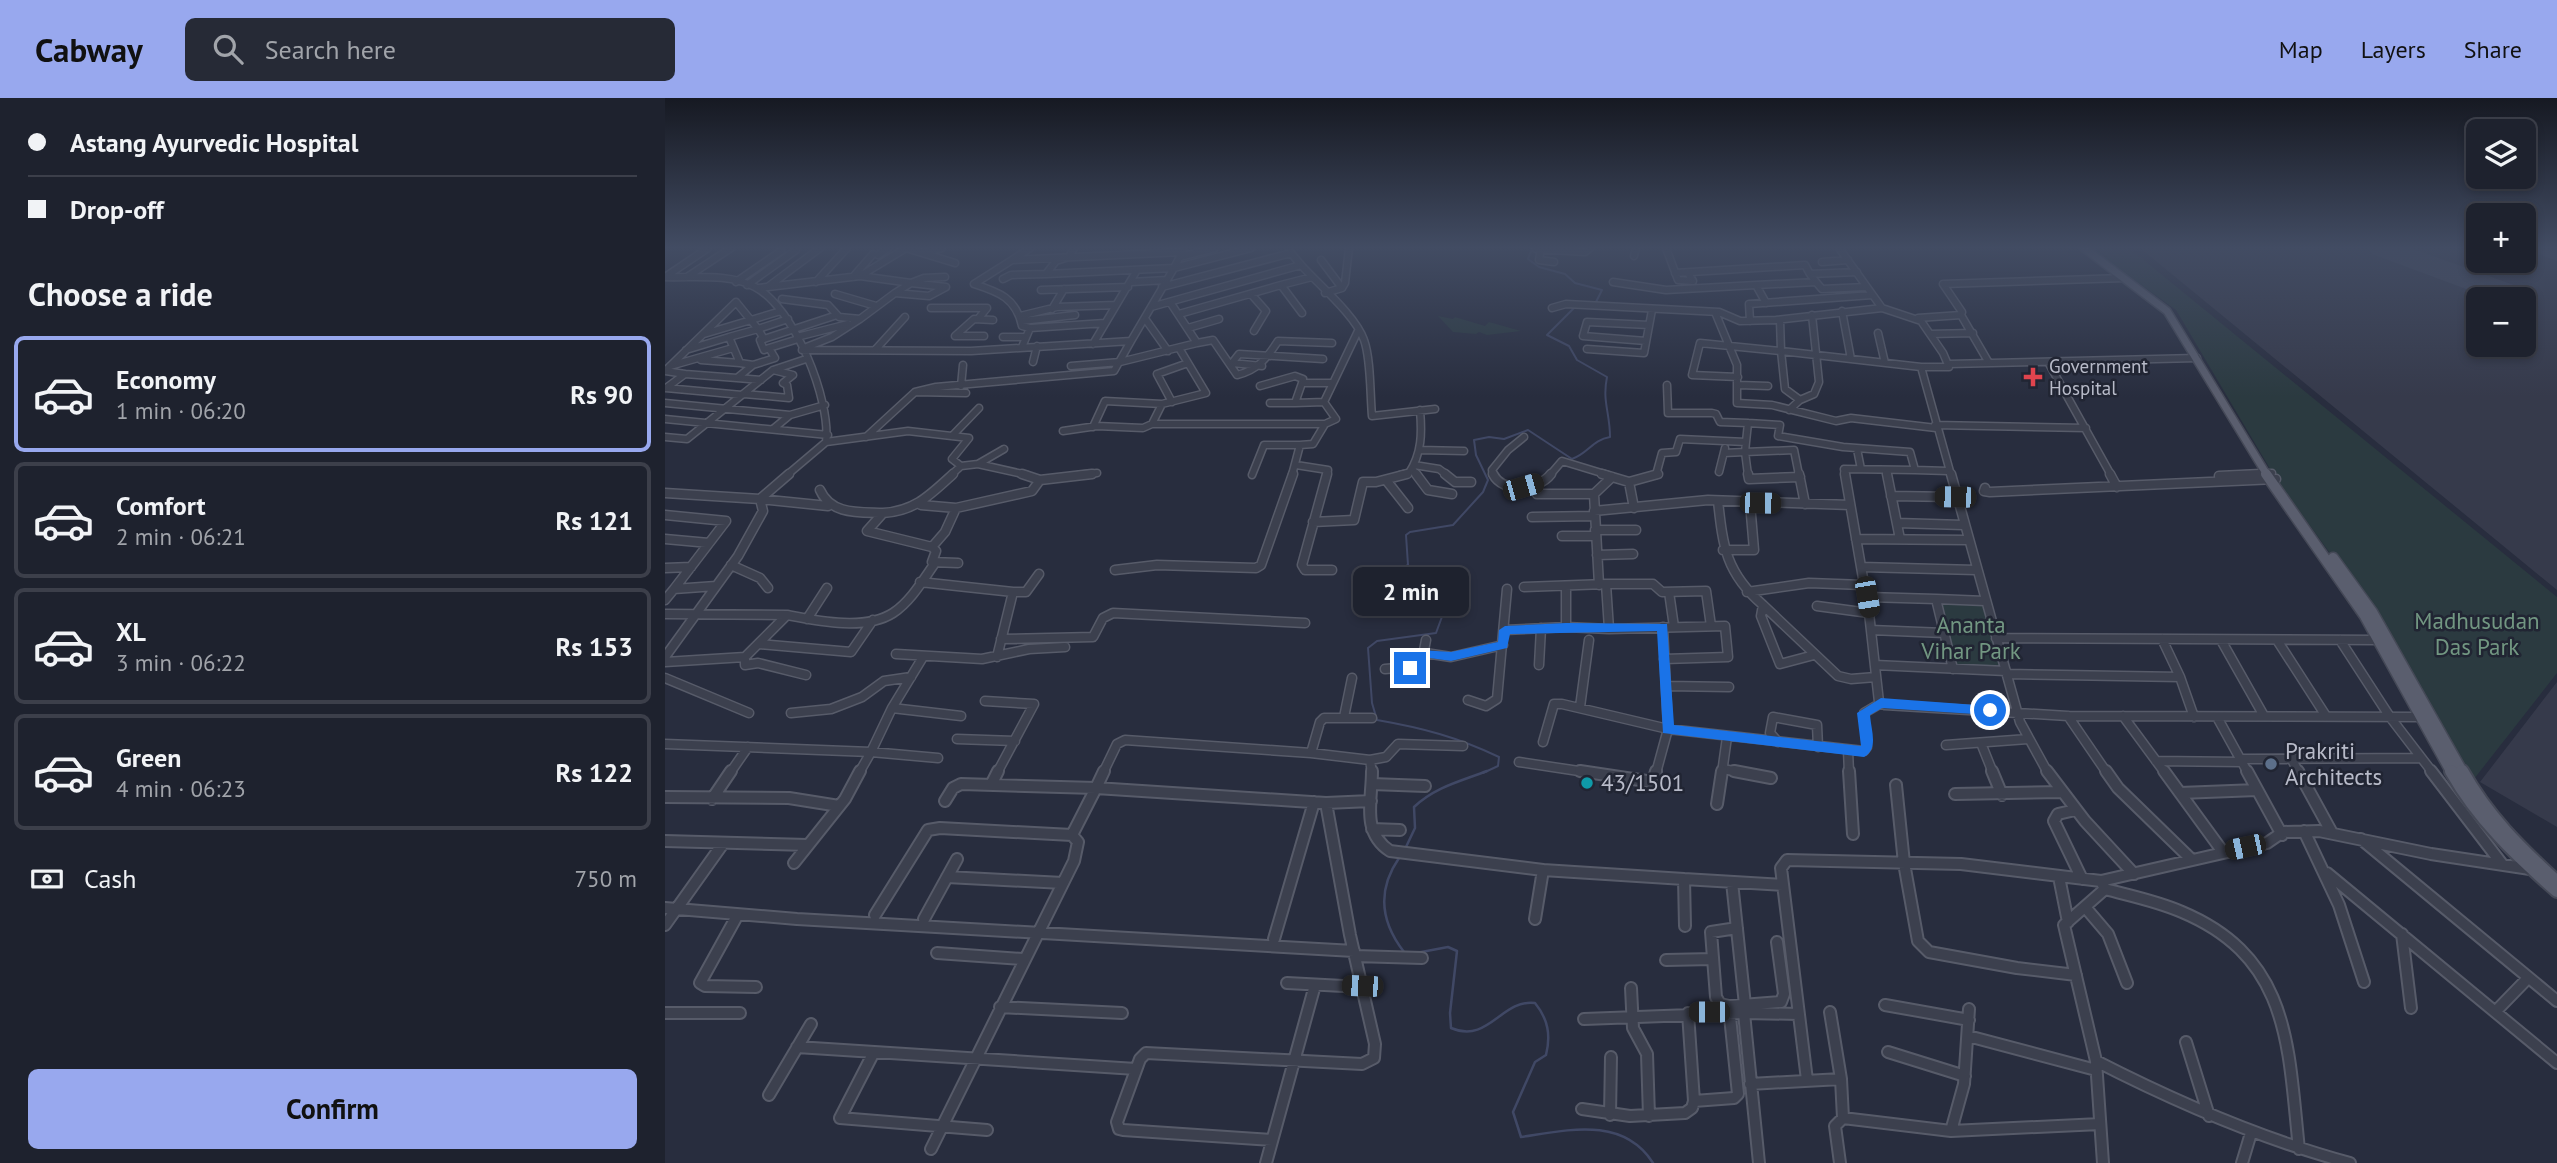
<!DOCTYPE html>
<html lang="en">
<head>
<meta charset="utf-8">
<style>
  :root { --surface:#1e222e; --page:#262a36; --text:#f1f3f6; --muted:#a1a4aa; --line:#3c3f4a; --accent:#98a8ee }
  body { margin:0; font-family:"PT Sans",sans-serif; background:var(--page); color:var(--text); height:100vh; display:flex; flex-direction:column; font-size:26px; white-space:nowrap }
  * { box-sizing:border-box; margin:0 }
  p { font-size:23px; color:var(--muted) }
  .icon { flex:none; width:38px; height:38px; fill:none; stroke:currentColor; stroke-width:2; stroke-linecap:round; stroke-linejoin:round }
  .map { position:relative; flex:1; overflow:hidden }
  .side { display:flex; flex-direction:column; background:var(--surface); width:665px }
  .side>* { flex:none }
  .hud { display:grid; align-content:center; height:154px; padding:0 28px; background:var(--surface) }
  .controls { position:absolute; left:1801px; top:21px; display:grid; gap:14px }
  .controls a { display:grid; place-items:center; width:70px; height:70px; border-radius:10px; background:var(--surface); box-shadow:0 4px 10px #0003,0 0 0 2px var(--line); font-size:35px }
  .end { position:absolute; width:32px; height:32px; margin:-16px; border:9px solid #1a73e8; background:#fff; box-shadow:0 0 0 4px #fff }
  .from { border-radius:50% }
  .bubble { position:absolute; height:49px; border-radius:10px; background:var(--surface); box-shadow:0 4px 10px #0003,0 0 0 2px var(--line); font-size:23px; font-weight:600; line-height:49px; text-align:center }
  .car { position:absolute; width:21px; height:42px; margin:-21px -10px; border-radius:9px; box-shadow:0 0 5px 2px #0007; background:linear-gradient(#222 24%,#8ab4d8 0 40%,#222 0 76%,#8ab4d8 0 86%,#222 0) }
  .hud b { display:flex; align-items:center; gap:24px; height:66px; font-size:26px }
  .hud b+b { border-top:2px solid var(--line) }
  .hud i { width:18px; height:18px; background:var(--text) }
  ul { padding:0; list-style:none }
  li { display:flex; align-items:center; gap:21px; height:116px; margin:0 14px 10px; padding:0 14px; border:4px solid var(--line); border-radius:10px }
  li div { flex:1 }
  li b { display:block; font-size:26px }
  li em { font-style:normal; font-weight:600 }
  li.active { border-color:var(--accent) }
  li>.icon { width:63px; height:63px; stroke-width:1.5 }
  h2 { padding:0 28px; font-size:32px; line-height:84px }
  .pay { display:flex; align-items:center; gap:18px; height:77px; padding:0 28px; font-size:26px }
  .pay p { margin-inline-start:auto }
  .cta { display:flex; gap:14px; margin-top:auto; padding:14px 28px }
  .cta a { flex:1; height:80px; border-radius:10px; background:var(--accent); color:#111; font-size:28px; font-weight:600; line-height:80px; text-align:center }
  header { display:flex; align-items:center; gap:42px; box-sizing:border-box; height:98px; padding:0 35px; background:var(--accent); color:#111 }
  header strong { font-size:33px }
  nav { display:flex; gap:38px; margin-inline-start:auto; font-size:24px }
  .search { width:490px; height:63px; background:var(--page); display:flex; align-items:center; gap:18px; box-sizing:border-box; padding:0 24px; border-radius:10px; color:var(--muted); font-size:26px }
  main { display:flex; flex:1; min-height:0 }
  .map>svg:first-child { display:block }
  .airport { fill:#363a4b; fill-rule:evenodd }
  .green { fill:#2b3a40 }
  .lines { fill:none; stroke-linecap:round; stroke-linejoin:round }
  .stream-far1 { stroke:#404865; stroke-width:2 }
  .stream { stroke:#404865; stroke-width:2.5 }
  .taxiway { fill:#43485a; fill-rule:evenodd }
  .runway { fill:#43485a; fill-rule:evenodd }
  .minor-far2-casing { stroke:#575b69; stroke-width:9 }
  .minor-far1-casing { stroke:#575b69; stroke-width:11 }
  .minor-casing { stroke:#575b69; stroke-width:14 }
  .major-far2-casing { stroke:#454957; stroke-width:10 }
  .major-far1-casing { stroke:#454957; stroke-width:13 }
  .major-casing { stroke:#454957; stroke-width:16 }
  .minor-far2 { stroke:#3c404e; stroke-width:6 }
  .minor-far1 { stroke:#3c404e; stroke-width:8 }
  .minor { stroke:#3c404e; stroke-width:10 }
  .major-far2 { stroke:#5a5e6e; stroke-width:7 }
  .major-far1 { stroke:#5a5e6e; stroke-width:10 }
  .major { stroke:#5a5e6e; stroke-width:12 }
  .route { fill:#1a73e8 }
  .health-dot { fill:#e0444e; stroke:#212533; stroke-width:2.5 }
  .service-dot { fill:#5c6f8a; stroke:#212533; stroke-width:2.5 }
  .culture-dot { fill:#0f9aa8; stroke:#212533; stroke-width:2.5 }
  .labels { text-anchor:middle; stroke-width:5; stroke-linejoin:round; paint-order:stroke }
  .far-poi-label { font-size:19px; fill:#b8bbc9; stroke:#212533; text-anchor:start }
  .park-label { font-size:23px; fill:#729782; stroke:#212533 }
  .poi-label { font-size:23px; fill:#b8bbc9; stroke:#212533; text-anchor:start }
</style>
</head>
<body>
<header>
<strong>Cabway</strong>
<div class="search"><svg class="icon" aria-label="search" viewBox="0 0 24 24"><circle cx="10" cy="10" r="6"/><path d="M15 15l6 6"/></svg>Search here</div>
<nav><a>Map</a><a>Layers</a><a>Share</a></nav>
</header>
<main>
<section class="side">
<div class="hud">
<b><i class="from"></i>Astang Ayurvedic Hospital</b>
<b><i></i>Drop-off</b>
</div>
<h2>Choose a ride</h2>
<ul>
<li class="active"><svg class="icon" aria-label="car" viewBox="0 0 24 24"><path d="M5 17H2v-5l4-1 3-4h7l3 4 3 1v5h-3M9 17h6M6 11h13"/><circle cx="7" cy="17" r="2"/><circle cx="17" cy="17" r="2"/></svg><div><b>Economy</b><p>1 min · 06:20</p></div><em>Rs 90</em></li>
<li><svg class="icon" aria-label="car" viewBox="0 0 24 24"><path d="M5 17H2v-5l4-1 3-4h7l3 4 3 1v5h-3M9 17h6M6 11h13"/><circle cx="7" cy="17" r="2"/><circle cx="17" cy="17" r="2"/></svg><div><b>Comfort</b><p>2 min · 06:21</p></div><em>Rs 121</em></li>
<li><svg class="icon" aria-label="car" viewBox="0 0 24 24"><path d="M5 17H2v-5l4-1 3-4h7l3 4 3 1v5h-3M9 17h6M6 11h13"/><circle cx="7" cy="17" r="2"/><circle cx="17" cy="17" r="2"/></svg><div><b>XL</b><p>3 min · 06:22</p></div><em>Rs 153</em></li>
<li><svg class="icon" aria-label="car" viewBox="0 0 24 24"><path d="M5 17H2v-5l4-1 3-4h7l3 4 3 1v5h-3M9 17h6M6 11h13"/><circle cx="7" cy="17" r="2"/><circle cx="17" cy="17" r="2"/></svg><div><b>Green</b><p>4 min · 06:23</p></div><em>Rs 122</em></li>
</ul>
<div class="pay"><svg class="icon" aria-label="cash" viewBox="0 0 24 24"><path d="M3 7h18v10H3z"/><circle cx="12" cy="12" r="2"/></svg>Cash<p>750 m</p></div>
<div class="cta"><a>Confirm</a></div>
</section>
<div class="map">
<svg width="1892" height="1065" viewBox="0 0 1892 1065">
  <rect width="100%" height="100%" fill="#282d3e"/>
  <path class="airport" d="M1475 150H1813V163H1858L1859 150H1892V492ZM1813 201H1858V247H1813Z
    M1892 584V729L1815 684Z"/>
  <path class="green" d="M1425 150H1464L1892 499V575L1809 681 1672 465 1611 381 1511 212Z
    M773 218 788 221 790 219 820 228 824 224 856 233 822 237 814 234 811 236 788 234Z
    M1274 503 1319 504 1340 572 1289 570Z"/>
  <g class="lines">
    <path class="stream-far1" d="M867 150 863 161 874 169 900 176 910 185 937 192 931 204
      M818 675 833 668 834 659C792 639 758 630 712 622L707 605 703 550 712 543 771 535 778 516 775 504 724 493 716 486V481L743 467 741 437 745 434 788 427 818 394 823 382 811 357 809 342 824 339 839 341 863 332 907 361C924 355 927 342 945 339 945 314 937 304 942 279L912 262 904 248 882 237 910 209"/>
    <path class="stream" d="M741 749 750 730 749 709C770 689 796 683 822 673
      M734 760C712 792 715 823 739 854
      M751 855 783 849 792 853 785 915 786 930C824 946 836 901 870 905 883 921 886 937 881 957L870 964 848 1014 856 1039C903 1032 958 1018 988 1065"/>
    <path class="taxiway" d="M1713 150H1725L1726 151 1720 154Z
      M1858 150H1875L1892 156V163Z"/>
    <path class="runway" d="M1703 150H1746L1868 194 1873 201 1868 208 1858 210V201H1828L1707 156Z"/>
    <g class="minor-far2-casing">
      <path id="minor-far2" d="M365 150 347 162 517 154
        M409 150 404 159 391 163 381 176 509 170 518 153
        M1001 150 1013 182 1028 183 1023 175
        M871 151 920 154 925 150
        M876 151 874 162 889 164
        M260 154 277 150
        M213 157 223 150
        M969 158 971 150
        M515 159 550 150
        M347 162 309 186C334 194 351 200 357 228L365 230
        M656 162 677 190
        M1157 164 1183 162
        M1010 175 1140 167 1145 176
        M0 179C28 180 64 175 90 189 129 209 166 302 161 344L122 377
        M0 179 43 150
        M22 179 66 150
        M188 179 208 156
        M338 181 346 177 381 176
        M71 184 116 153
        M151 184 182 150
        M466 184 502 182
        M948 184 1001 192 1091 187 1101 205
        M1151 184 1157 191 1201 189
        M246 185 281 189 264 198 230 195Z
        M246 185 195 178 241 150 290 165
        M246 185 259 180 280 179
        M1278 186 1459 180
        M82 187 131 152
        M1091 187 1151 184 1145 176 1192 174
        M104 188 155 150
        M497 189 626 155 636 167
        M94 190 195 178
        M376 192 463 189
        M660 195 677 190 680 185 684 150
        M170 196 211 208
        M586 196 601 213 589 233
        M117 201 163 207 174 219 195 221 230 195
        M486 209 636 167C654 187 691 218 699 242 706 261 705 296 707 318L770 311
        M266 210H322L313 221
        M887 210 901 206 1054 214 1075 223 1111 222 1217 210
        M387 211 399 191
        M1177 213 1186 261
        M1050 214 1072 267V305L1107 307 1171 323 1186 320 1271 330
        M637 215 616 187 647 179
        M514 216 616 187
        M1296 217 1324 265
        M355 218 392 209 451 207
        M1253 220 1296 217 1297 214 1278 186
        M481 222 503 253
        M1115 222 1116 253 1256 269H1284L1278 255 1256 223 1217 210 1174 150
        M357 223 410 217
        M1085 223 1084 206 1207 197
        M523 230 554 221
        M93 231 99 241 95 242 99 252 104 250 110 260 88 267 75 265 64 239Z
        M1213 235 1220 265
        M39 236 116 213
        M1265 236 1308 235
        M319 238H290L309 221 328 222
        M132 239 183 226
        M338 239H361
        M99 241 172 217
        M981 243 918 238 922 224 984 227
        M532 245 548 242 572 277C593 272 602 260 613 243L667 245
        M428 246 472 172
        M357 249 365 230 440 225
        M104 250 133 241
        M139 250 167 239 195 221
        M922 251 979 255 987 212
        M21 252 64 239
        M137 252 306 253 466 243 509 170 586 150
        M210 252 240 219
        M36 262 75 265
        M368 264 372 248
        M1383 264 1446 377
        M1284 266 1532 260
        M88 267 72 280 96 282
        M5 268 68 250
        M406 268 455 264 532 245 505 204
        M597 268 567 265 574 256 658 261
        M1256 269 1286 377
        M0 273 71 204 93 231 123 221
        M0 273 20 276 1 290
        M20 276 72 280
        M1073 279 1027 277 1035 245 1116 253 1120 291 1135 302 1124 312
        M637 285 630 305 659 304
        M1074 287 1103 288
        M296 288 298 267
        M595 288 630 278 638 281 637 285H667
        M1 290 77 297
        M250 294 271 289 449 273 466 243
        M79 296 124 300 122 287 118 285 128 277 108 272
        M1135 302 1149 296 1154 284 1147 217
        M507 304 492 276 523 265
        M0 305 125 317
        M605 305H630
        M0 321 163 337
        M1083 325 1115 327 1113 338 1178 349 1245 354 1250 372 1283 373
        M487 326 497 306 541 295 514 250
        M1270 327 1421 330
        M428 329 440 303 497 306
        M108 331 125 317 160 307
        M398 333 432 328 478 330 487 326H660
        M287 338 314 310
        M0 339 22 341 108 272 141 261
        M201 339 250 294 301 295
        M161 344 243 333 304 340 287 361 296 368 313 366 362 377
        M1081 344 1080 354 1129 352 1134 377
        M1192 351 1196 371
        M755 352 799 353
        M1059 355 1080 354 1083 377
        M313 366 339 351
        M631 367 663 372 662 377
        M749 367 774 371 782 377
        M747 371 752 377
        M1221 372 1222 377
        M1054 374 1060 350
        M286 377 296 368
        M413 377 432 375
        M587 377 599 347H635
        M627 377 635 347 648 346 660 326 671 321 659 304 693 233
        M735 377 744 375C757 355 757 335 755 312
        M828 377 827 372 843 352 859 339
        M885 377 897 363 943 377
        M991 377 997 355 1011 354 1015 341 1081 344 1083 325 1055 324 1051 316 1047 315H1003L1002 287
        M1180 377 1179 371 1250 372
        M1565 377 1607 375"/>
    </g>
    <g class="minor-far1-casing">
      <path id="minor-far1" d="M662 376 637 467 640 472H667
        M751 376 763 392 787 396
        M780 376 790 384H806
        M828 376C838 396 874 392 886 376
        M937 376 964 384 993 376
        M1083 376 1084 381 1135 379
        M1134 376 1140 406
        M1180 376 1204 515 1214 604 1220 607 1403 618 1757 619
        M1222 376 1235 441
        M1286 376 1355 624 1383 675
        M1445 376 1452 389
        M1554 378 1596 376
        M375 382 427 376
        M721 382 743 410
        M964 384 969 410
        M1320 390 1319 393 1325 394 1611 381
        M155 392C166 417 194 414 218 415L202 433 267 449 271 453 267 464 293 465
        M0 395 95 401 124 376
        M872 396H929L934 487
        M929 396 947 379
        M1226 398 1290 399
        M1053 403C1058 449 1061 475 1098 507L1096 518 1115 566 1149 557
        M256 407 291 410
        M929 413 1043 402 1185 407
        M218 415C250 413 265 397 288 376
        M0 417 61 423 9 491 51 488
        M867 419 929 418
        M648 424 689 422 698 384H711L742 376
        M1232 425 1298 427
        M930 432H971
        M897 438H931
        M0 441 44 445
        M1191 441 1302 442
        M267 449 280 434 291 410 367 393 375 382 357 376
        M1058 452H1089L1085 405
        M932 457 968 456
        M66 467 95 480 103 490
        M1196 469 1311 472
        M0 470 26 469
        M450 472 492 467 591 470 596 467 628 376
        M255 484 348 494
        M941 486H988L997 494 1041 493 1046 528
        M901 488V529
        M1004 494 1009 529
        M1082 494 1144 485 1199 487
        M1202 499 1271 501
        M0 502 9 491
        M1098 507 1173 578 1186 581 1211 579
        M1152 508 1204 515
        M0 516 122 517 80 559
        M122 517C153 523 200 533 228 515 246 503 258 482 270 465
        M142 521 162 490
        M944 531 1060 528 1063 559 999 561
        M840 532 901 529 944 531 941 486 859 489
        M1206 532 1279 535
        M1331 540 1713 542
        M336 541 428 539 438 520 448 515 640 525
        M1497 541 1515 579 1529 619
        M1556 542 1599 618
        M1612 542 1661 618
        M1675 542 1725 619 1768 675
        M94 546 186 554 208 522
        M760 555 786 559 838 547
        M231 556 317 561 364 551 400 549
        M0 559 73 458 98 413 95 401 163 408
        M258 559 227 610 206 654 273 660
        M332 559 348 494H361L374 476
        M0 564 80 559V567L93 565 141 577
        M874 567 876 530
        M1210 567 1341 573
        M720 571 756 568 761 542
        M1288 571 1271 501 1320 503
        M1342 576 1515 579
        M0 580 84 615
        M1002 588 1064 589
        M803 602 821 608 832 601 842 491
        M320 603 369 606 332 675
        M915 609 924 542
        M227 610 296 618
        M126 615 166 611 197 599 219 583 246 579
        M1403 618 1442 675
        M1458 618 1500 675
        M679 619 687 580
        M1552 619 1583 675
        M292 641 350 643
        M878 644 889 606H897L1003 631 1199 653 1202 649 1199 615 1216 605
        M1113 644 1105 635 1108 619 1152 627 1153 649
        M1316 645 1328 675
        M0 646 206 654 194 675
        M1281 647 1363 641
        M1183 652 1184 675
        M646 655 655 624 659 620H707
        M1626 660 1634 675
        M1575 661 1756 660
        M705 662 721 659 733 646 798 648
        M1491 663 1577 664
        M854 664 927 675
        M1058 671 1079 675
        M65 675 83 649
        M438 675 452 646 460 642 646 655 705 662 707 675
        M991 675 1003 631 998 529
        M1057 675 1062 639"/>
    </g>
    <g class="minor-casing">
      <path id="minor" d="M707 673C707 703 696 734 725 753L878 772 1019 781
        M915 673 988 684 991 673
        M1069 673 1106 680
        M1184 673 1188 736
        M1327 673 1337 697
        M1382 673 1420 723 1469 776
        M1441 673 1453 690 1526 761
        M1499 673 1558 754
        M1582 673 1617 737
        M1633 673 1667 735
        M1766 673 1837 766
        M707 686 760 688
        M326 687 333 673
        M1231 687 1239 765 1253 843 1264 854 1352 870 1411 877
        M1515 695 1592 692
        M1290 696 1397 694
        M0 699 124 700 174 708
        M47 701 66 673
        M280 703 288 690 296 686 431 690 439 673
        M1052 706 1057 673
        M1410 712 1393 716 1389 723 1417 781
        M707 731 735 732
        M1639 733 1674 807 1699 884
        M407 737 431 690 661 705 706 703
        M1696 741 1892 903
        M0 743 143 747
        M129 765 180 701 195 673
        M1662 775 1892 965
        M282 779 398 785
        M1394 779 1403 824
        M1067 784 1080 907
        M1440 791C1466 798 1492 803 1517 814 1626 860 1623 949 1634 1051
        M1420 809 1443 836 1462 885
        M0 810 132 821 689 853
        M210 817 263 732 275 730 407 737
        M72 818 35 885 40 888 91 889
        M259 821 292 761
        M870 821 878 772
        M0 827 57 747
        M1020 828 1019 781 1118 787
        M1072 830 1046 834 1051 899 1055 906 1064 908 1116 904 1119 896 1112 844
        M1737 836 1746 910
        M609 841 649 704
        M272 855 358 861
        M690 858 757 860
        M1001 862 1048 861
        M622 885 697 889
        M966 890 968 930 982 956 984 1018
        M1220 907 1304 922
        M335 909 457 915
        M1831 913 1863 880
        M1165 914 1176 981 1178 1020
        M0 915H75
        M919 921 1079 915
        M1303 938 1431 972
        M1521 944 1544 1018
        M132 949 471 971
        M209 954 175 1020 322 1032
        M1223 954 1300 978
        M1431 963C1513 1005 1596 1041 1685 1065
        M1142 982 1116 770 1122 762 1296 766 1436 783
        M1085 986 1176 981
        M104 997 146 926
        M1029 1003 1069 1000 1073 996 1064 909
        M917 1011 965 1018 1020 1015 1027 1010 1029 1003 1023 915
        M945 1017 946 959
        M1286 1033 1299 986 1304 911
        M607 1042 458 1032 454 1031 452 1024 475 961 481 955 697 966 709 960 710 946 685 837 661 705
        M266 1051 409 763 413 744 407 737
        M601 1065 650 887
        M1094 1065 1079 915 1134 916
        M1175 1065 1170 1028 1178 1020 1286 1033 1435 1026
        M1438 1065 1431 963 1399 827 1440 791 1436 783 1602 745 1618 734 1654 733 1766 756 1865 771
        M1577 1065 1586 1035"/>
    </g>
    <g class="major-far2-casing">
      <path id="major-far2" d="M1419 150 1502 213 1602 377"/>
    </g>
    <g class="major-far1-casing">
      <path id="major-far1" d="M1601 376 1700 518 1787 675
        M1668 460 1707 514 1798 675"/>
    </g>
    <g class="major-casing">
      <path id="major" d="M1786 673C1813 721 1851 757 1892 793
        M1797 673C1823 719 1854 749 1892 784"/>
    </g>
    <use href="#minor-far2" class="minor-far2"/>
    <use href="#minor-far1" class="minor-far1"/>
    <use href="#minor" class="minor"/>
    <use href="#major-far2" class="major-far2"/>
    <use href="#major-far1" class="major-far1"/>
    <use href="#major" class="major"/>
  </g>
  <linearGradient id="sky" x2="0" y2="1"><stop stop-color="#161922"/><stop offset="0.5" stop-color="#424c63"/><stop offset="1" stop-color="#424c63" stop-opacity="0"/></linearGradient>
  <rect width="1892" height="299" fill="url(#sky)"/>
  <path class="route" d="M901 525 1002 526 1009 627 1196 648 1192 615 1216 600 1325 608 1331 612 1325 617 1217 610 1205 617C1206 632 1214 651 1199 659L998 635 992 533 845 536 842 550 786 563 765 560 760 571 745 574 739 570 741 567 751 564 756 552 786 554 833 544 834 532 840 528Z"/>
  <path class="health-dot" d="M1364.5 268.5h7v7h7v7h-7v7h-7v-7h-7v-7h7z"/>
  <circle class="service-dot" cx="1606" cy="666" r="7"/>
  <circle class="culture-dot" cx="922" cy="685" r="7"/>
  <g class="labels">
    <g class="far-poi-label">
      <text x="1384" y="275">Government<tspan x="1384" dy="22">Hospital</tspan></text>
    </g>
    <g class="park-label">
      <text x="1812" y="531">Madhusudan<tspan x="1812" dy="26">Das Park</tspan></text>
      <text x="1306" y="535">Ananta<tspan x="1306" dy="26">Vihar Park</tspan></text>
    </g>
    <g class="poi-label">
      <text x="1620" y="661">Prakriti<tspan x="1620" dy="26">Architects</tspan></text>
      <text x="936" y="693">43/1501</text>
    </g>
  </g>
</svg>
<div class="controls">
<a><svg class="icon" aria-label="layers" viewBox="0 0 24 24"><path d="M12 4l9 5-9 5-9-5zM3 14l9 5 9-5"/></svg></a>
<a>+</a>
<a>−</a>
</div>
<i class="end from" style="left:1325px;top:612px"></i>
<i class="end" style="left:745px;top:570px"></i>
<div class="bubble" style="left:688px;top:469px;width:116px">2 min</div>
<i class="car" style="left:858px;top:389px;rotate:74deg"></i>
<i class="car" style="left:1290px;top:399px;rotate:271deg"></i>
<i class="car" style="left:1095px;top:405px;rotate:91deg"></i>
<i class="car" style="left:1202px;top:499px;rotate:170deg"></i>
<i class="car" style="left:1580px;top:749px;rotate:258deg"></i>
<i class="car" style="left:697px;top:888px;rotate:272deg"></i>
<i class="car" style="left:1044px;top:914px;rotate:270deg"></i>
</div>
</main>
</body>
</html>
